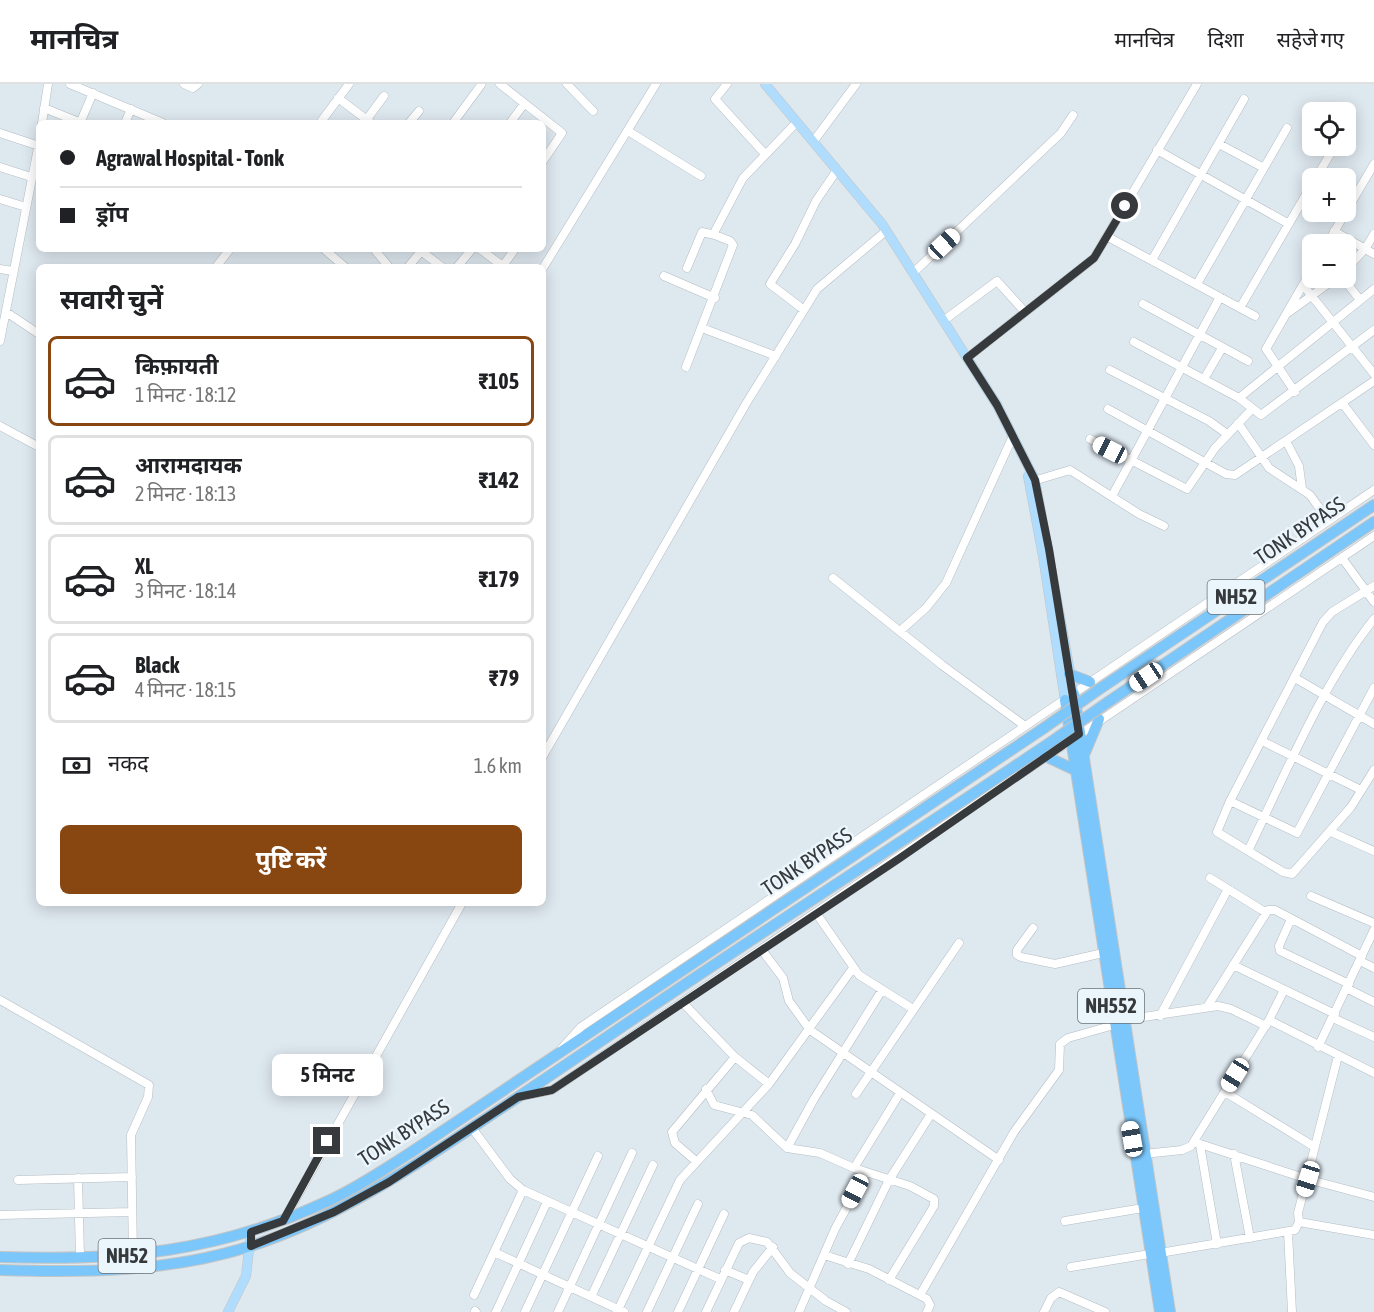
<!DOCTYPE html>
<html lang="hi">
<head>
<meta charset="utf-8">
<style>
  :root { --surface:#fff; --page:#f2f2f2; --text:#202124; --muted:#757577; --line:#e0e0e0; --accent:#884711 }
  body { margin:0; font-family:"Asap Condensed","Noto Sans Devanagari",sans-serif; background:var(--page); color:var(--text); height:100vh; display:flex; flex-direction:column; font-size:22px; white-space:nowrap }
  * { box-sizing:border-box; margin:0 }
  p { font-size:20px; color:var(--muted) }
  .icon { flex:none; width:33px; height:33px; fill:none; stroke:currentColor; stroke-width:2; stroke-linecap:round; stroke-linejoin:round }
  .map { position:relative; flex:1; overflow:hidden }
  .side { position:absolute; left:36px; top:180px; width:510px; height:642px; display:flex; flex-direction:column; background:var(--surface); border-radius:9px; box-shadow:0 3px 15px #0003 }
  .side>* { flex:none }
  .top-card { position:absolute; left:36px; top:36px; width:510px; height:132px; border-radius:9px; box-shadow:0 3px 15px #0003; display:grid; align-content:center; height:132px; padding:0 24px; background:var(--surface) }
  .controls { position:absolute; left:1302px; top:18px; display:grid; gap:12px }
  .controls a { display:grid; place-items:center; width:54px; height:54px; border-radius:9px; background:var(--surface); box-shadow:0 3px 15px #0003; font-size:30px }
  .end { position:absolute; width:27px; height:27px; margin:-14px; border:8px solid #363a3c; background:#fff; box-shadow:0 0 0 3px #fff }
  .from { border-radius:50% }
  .bubble { position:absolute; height:42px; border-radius:9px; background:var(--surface); box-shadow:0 3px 15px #0003; font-size:20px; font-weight:700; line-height:42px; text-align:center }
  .car { position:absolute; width:18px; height:36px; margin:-18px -9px; border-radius:8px; box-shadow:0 0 4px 2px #0007; background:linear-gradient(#fff 24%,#345 0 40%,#fff 0 76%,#345 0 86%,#fff 0) }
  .top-card b { display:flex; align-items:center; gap:21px; height:57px; font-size:22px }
  .top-card b+b { border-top:2px solid var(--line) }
  .top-card i { width:15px; height:15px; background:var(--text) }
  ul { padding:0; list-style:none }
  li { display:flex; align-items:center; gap:18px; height:90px; margin:0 12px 9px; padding:0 12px; border:3px solid var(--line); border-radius:9px }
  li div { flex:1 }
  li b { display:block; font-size:22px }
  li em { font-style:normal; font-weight:700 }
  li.selected { border-color:var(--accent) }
  li>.icon { width:54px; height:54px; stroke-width:1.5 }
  h2 { padding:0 24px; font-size:27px; line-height:72px }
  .pay { display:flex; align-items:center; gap:15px; height:66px; padding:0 24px; font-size:22px }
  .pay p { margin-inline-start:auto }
  .cta { display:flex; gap:12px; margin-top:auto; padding:12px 24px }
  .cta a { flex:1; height:69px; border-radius:9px; background:var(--accent); color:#fff; font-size:24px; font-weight:700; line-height:69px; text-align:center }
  header { display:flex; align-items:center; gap:36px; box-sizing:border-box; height:84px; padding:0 30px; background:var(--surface); border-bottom:2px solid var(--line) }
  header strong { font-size:28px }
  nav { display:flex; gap:33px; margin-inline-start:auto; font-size:21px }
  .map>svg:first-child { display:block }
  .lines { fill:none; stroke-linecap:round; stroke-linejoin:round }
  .minor-casing { stroke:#b4bdc4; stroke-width:9 }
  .major-casing { stroke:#c3c4c4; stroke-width:10 }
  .highway-casing { stroke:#c3c4c4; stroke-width:12 }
  .minor { stroke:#fff; stroke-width:8 }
  .major { stroke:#b0ddfd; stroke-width:9 }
  .highway { stroke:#7bc7fb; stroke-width:10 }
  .highway-bridge-casing { stroke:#c3c4c4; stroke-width:12; stroke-linecap:butt }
  .highway-bridge { stroke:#7bc7fb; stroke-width:10 }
  .route { stroke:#363a3c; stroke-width:8 }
  .labels { text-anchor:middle; stroke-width:5; stroke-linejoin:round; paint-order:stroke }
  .shield { fill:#ebf5fc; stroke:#6c7276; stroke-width:1.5 }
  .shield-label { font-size:20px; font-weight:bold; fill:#363a3c }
  .street-label { font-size:21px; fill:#363a3c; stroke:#ebf5fc }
</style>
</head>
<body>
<header>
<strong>मानचित्र</strong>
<nav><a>मानचित्र</a><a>दिशा</a><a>सहेजे गए</a></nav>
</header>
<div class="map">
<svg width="1374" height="1228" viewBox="0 0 1374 1228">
  <rect width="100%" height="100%" fill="#dee8ef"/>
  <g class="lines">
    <g class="minor-casing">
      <path id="minor" d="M70 0 163 39
        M184 0 193 4 198 0
        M500 0 562 49 543 77
        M567 0 593 27
        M727 0 715 15 765 70
        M338 14 371 39
        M44 24 81 39
        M42 39 48 0
        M80 39 93 9
        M125 39 131 25
        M320 39 349 0
        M364 39 384 12
        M409 39 419 27
        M453 39 481 1
        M510 39 524 20
        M628 47 701 92
        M0 49 39 62
        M813 58 856 0
        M1219 60 1264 84
        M1157 66 1289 140
        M0 83 31 93
        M1316 94 1329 72
        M0 115 26 123
        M1334 147 1374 170
        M1108 153 1255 232
        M1327 160 1374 80
        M324 165 345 183
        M374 165 389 183
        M480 165 504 183
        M421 167 442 183
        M1152 176 1244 15
        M216 183 230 165
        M408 183 423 165
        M457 183 472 165
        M502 183 515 165
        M543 184 656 0
        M687 184 702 148 715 151
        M0 185 12 187
        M1346 185 1365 165 1374 150
        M913 189 1061 49 1073 31
        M664 192 715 214
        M1343 194 1360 216
        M1197 200 1287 44
        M1303 201 1374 290
        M1143 220 1248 277
        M1240 224 1312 100
        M804 226 770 200 795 160 816 117 837 86
        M6 228 39 250
        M1289 228 1336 194
        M943 237 997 197 1025 228
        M702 244 776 272
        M0 257 39 59
        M1134 258 1239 314 1261 331 1374 246
        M967 274 1094 174 1197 0
        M686 283 733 161 730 157 715 151V147L743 94 797 38
        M1110 286 1209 337 1227 350
        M1204 295 1222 264
        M1295 308 1266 265 1312 185
        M1239 314 1374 205
        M1343 320 1374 361
        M1108 325 1226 390 1235 391 1374 297
        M1238 339 1269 384 1310 411 1328 436
        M0 342 39 363
        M1090 355 1187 405 1215 364 1252 325
        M1286 357 1299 382 1302 405
        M1030 398 1070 386 1139 430 1164 442
        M1112 412 1220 213
        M1342 474 1374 518
        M833 494 942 581 1025 642
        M1374 502 1332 528 1323 538 1230 717 1217 748 1283 788 1292 790 1351 723 1374 686
        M900 547 926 524 946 499 1013 352
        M1295 594 1374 640
        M1262 657 1361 706
        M543 672 747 318 817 205 886 147
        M1230 717 1297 749 1374 604
        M1331 748 1374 767
        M1248 767C1284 693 1323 598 1374 535
        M1210 794 1265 828
        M1311 812 1374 839
        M816 829 859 891 913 925
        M1291 835 1279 862 1280 867 1349 900
        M1033 844 1017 866V871L1021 873 1055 880 1103 869
        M761 865 783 894 789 917 810 946 999 1076
        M1360 877 1374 884
        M1233 881 1335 930
        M1346 904 1374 918
        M0 916 149 1001 148 1013 131 1051 133 1171
        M683 919 735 973 769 1000
        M1207 923 1268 826H1275L1362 872
        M1160 932 1228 805
        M1333 934 1374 953
        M1123 936 1218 922 1231 925 1266 942
        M1269 936 1374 989
        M1318 963 1374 846
        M562 964 581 943 1374 406
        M706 1005 714 1021 752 1031 787 1064 820 1069 854 1084 910 1102 934 1115V1122L889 1196
        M1225 1008 1313 1062
        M856 1010 959 859
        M523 1012 552 1006 1374 452
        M472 1044 510 1095 523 1106 720 1195
        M1194 1058 1307 1095 1374 1113
        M1200 1061 1217 1160
        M787 1064 814 1015 882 906
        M1144 1070 1182 1066 1191 1062 1269 936 1284 906
        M1234 1070 1250 1154
        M697 1078 675 1059 672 1048 735 973
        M854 1084 900 1009
        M78 1094 80 1173
        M18 1096 132 1093
        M0 1131 132 1128
        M284 1136 462 819
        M1065 1137 1143 1124
        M1299 1138 1374 1151
        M1288 1148 1292 1228
        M494 1168 624 1228
        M1160 1169 1295 1146 1299 1138 1298 1129 1338 972
        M824 1171 869 1185 927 1215 930 1221 927 1228
        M848 1180 889 1096 931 1030
        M1071 1183 1150 1170
        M725 1186 749 1196
        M474 1211 523 1106
        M920 1211 1014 1048 1059 986 1060 960 1068 954 1114 941
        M591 1213 653 1081
        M475 1227 476 1228
        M496 1228 547 1118
        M525 1228 598 1072
        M558 1228 632 1069
        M617 1228 680 1096 769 1000 853 884
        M647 1228 698 1120
        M678 1228 724 1130
        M706 1228 739 1159 749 1154 767 1158 790 1189 826 1217 846 1228
        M734 1228 753 1188 773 1163
        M799 1228 835 1145 866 1088
        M1044 1228 1051 1214 1059 1208 1105 1228"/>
    </g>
    <g class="major-casing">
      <path id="major" d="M765 0 882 140 997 321 1035 396 1074 610
        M1028 392 1043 472 1065 616
        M228 1228 246 1192 251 1148"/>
    </g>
    <g class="highway-casing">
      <path id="highway" d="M1069 590 1090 598
        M1098 606 1374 421
        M1074 610 1170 1228
        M1065 616 1160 1228
        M1108 618 1374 438
        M1084 671 1099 635
        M1045 672 1075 686
        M0 1173C120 1177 217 1169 328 1117 357 1104 383 1086 410 1069L1044 644
        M0 1186C84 1189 170 1188 251 1162 334 1135 406 1088 479 1039 529 1006 579 972 629 938 769 843 911 752 1051 658"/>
    </g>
    <use href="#minor" class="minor"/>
    <use href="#major" class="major"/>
    <use href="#highway" class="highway"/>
    <g class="highway-bridge-casing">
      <path id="highway-bridge" d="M1044 644 1098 606
        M1051 658 1108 618"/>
    </g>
    <use href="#highway-bridge" class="highway-bridge"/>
  </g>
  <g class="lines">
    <path class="route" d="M327 1057 283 1137 251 1148V1162L334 1128 389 1098 518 1013 552 1006 900 774 1079 650 1049 465 1035 396 997 321 967 274 1094 174 1125 122"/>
  </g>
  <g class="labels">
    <g class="shield">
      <rect x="1207.5" y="496" width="57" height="34" rx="4.5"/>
      <rect x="1078" y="905" width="66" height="34" rx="4.5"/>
      <rect x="98.5" y="1155" width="57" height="34" rx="4.5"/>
    </g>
    <g class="shield-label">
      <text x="1236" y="520">NH52</text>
      <text x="1111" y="929">NH552</text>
      <text x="127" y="1179">NH52</text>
    </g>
    <g class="street-label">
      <text transform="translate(1300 447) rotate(-34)" y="7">TONK BYPASS</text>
      <text transform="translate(807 778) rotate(-34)" y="7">TONK BYPASS</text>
      <text transform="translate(404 1049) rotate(-33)" y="7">TONK BYPASS</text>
    </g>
  </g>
</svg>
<div class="controls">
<a><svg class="icon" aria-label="locate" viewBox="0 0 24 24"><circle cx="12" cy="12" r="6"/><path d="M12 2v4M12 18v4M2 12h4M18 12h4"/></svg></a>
<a>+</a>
<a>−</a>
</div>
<i class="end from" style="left:1125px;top:122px"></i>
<i class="end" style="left:327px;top:1057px"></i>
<div class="bubble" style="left:272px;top:970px;width:111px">5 मिनट</div>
<i class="car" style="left:944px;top:160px;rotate:47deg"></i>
<i class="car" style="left:1110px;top:366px;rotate:297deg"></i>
<i class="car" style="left:1146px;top:593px;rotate:236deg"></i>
<i class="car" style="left:1235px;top:991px;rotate:212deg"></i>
<i class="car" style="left:1132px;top:1055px;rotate:350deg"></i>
<i class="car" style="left:1308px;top:1095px;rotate:197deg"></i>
<i class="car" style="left:855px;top:1107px;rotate:208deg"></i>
<div class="top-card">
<b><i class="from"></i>Agrawal Hospital - Tonk</b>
<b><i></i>ड्रॉप</b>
</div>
<section class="side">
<h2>सवारी चुनें</h2>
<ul>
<li class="selected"><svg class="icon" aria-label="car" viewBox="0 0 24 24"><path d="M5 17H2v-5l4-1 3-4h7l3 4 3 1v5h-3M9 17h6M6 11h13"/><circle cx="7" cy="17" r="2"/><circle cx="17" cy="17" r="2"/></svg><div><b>किफ़ायती</b><p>1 मिनट · 18:12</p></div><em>₹105</em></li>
<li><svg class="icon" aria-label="car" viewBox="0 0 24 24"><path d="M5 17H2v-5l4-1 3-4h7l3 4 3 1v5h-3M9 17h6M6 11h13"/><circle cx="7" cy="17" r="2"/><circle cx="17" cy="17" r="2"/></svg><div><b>आरामदायक</b><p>2 मिनट · 18:13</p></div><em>₹142</em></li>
<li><svg class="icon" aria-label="car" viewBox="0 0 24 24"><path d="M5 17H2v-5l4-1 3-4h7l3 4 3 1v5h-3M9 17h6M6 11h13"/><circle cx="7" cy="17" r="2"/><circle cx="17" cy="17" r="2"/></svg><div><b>XL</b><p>3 मिनट · 18:14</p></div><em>₹179</em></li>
<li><svg class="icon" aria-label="car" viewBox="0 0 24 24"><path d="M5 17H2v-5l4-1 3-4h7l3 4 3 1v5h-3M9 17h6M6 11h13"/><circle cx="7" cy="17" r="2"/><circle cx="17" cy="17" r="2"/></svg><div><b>Black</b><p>4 मिनट · 18:15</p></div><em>₹79</em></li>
</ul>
<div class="pay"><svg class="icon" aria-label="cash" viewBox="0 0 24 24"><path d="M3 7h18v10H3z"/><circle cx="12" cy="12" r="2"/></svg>नकद<p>1.6 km</p></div>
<div class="cta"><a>पुष्टि करें</a></div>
</section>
</div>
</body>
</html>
